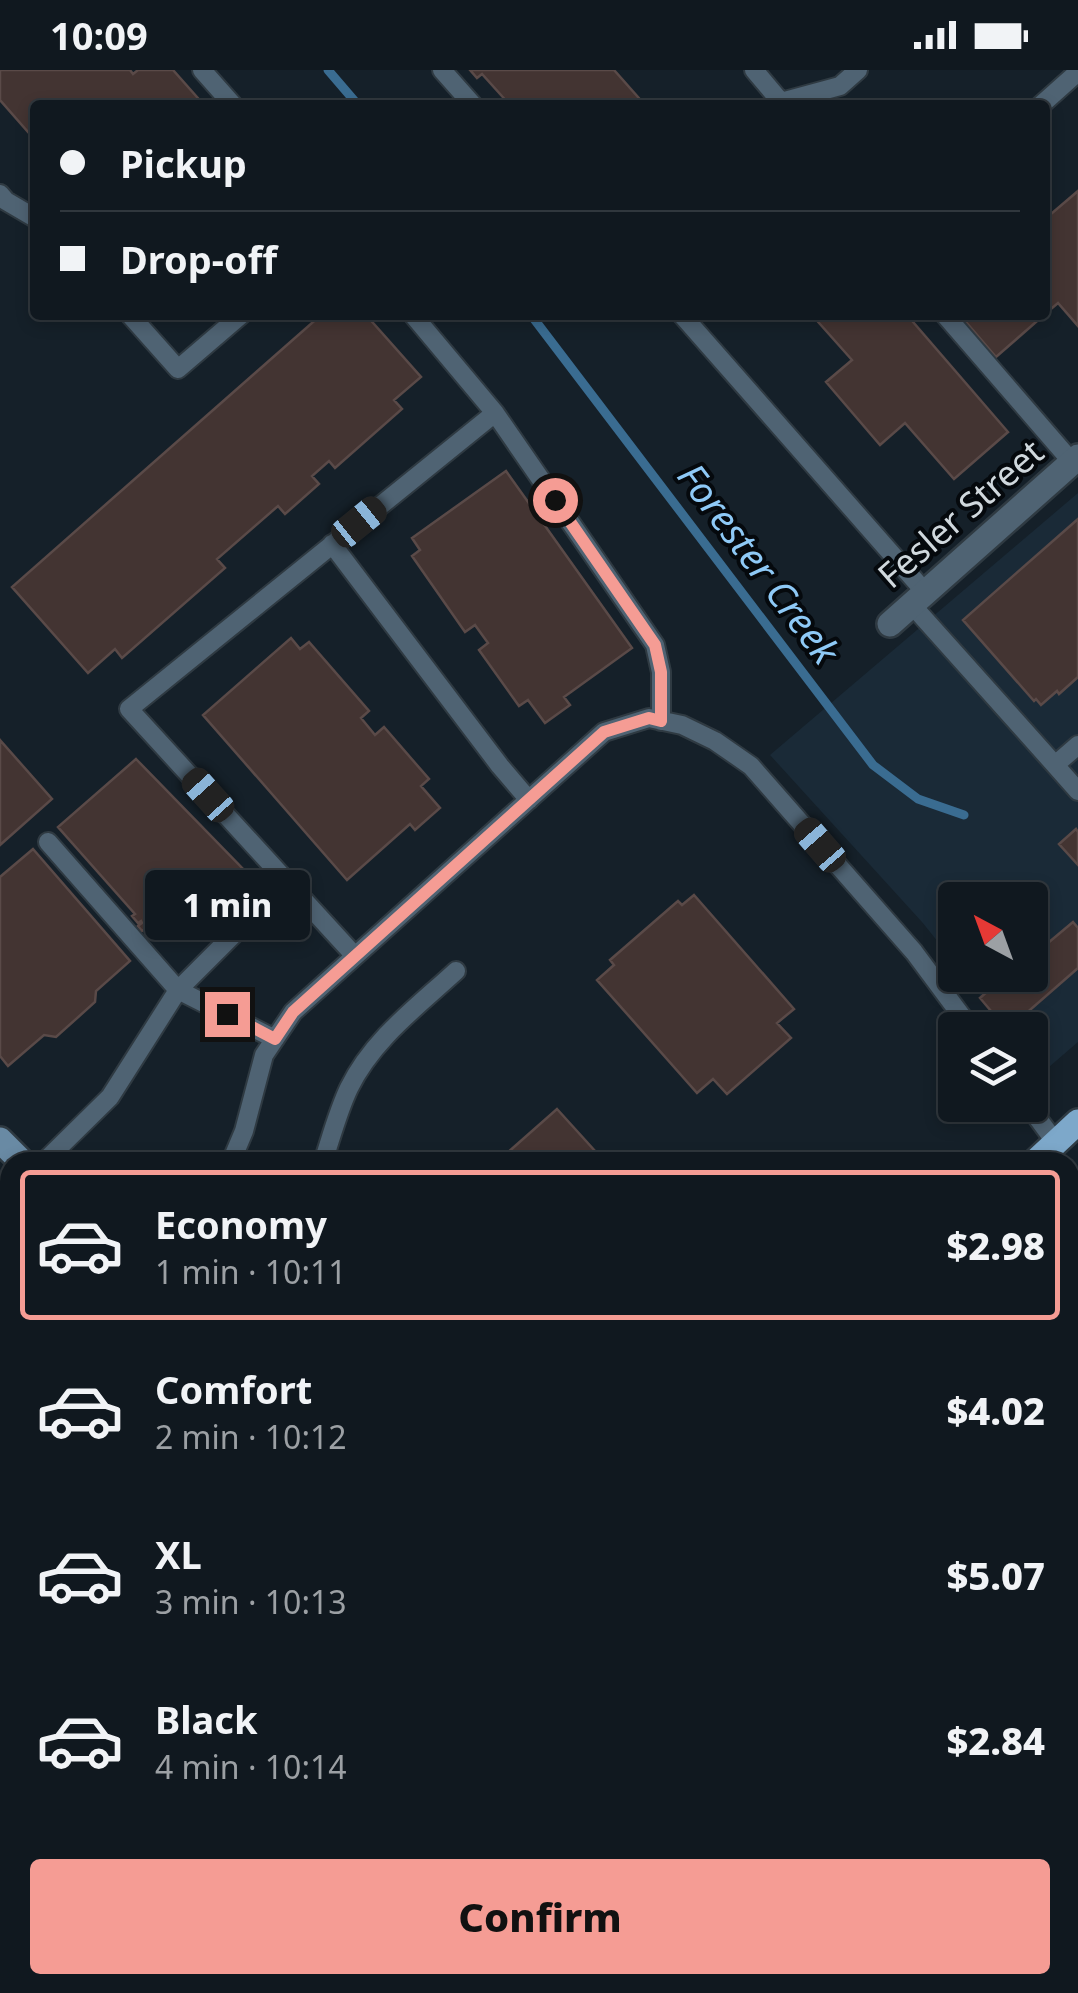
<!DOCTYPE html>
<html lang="en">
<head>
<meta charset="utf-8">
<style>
  :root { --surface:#10181f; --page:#1e252c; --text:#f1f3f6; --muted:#9ca0a4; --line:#30373d; --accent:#f59c94 }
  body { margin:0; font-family:"Noto Sans",sans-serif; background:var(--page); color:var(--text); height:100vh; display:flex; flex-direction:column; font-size:38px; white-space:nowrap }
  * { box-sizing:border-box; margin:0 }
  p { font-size:32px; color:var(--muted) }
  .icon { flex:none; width:55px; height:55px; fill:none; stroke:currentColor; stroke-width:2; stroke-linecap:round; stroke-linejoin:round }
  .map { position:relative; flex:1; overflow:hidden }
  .details { position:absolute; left:0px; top:1082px; width:1080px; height:842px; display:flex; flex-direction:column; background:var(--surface); border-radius:30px 30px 0 0; box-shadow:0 5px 15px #0003,0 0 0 2px var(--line) }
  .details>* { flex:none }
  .guide { position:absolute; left:30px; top:30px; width:1020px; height:220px; border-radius:10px; box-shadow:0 5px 15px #0003,0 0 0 2px var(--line); display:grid; align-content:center; height:220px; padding:0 30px; background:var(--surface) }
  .needle { width:65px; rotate:319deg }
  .fabs { position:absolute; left:938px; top:812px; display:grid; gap:20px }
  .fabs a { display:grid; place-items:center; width:110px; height:110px; border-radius:10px; background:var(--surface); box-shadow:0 5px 15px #0003,0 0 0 2px var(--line); font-size:50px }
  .end { position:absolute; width:45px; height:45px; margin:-22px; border:12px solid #f59c94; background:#111; box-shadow:0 0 0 5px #111 }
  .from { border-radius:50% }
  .bubble { position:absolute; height:70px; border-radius:10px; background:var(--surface); box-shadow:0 5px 15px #0003,0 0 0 2px var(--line); font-size:32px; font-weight:800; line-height:70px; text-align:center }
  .car { position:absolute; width:30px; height:60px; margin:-30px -15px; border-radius:12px; box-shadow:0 0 8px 2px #0007; background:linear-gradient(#222 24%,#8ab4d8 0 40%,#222 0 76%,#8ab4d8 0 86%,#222 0) }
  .guide b { display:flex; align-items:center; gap:35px; height:95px; font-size:38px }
  .guide b+b { border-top:2px solid var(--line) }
  .guide i { width:25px; height:25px; background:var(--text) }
  ul { padding:18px 0 0; list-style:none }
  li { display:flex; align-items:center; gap:30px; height:150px; margin:0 20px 15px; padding:0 10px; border:5px solid transparent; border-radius:10px }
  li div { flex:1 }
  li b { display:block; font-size:38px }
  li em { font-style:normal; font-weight:800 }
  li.active { border-color:var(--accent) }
  li>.icon { width:90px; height:90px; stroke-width:1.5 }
  .cta { display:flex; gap:20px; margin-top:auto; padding:20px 30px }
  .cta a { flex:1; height:115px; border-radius:10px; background:var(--accent); color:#111; font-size:40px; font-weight:800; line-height:115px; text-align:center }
  .status { display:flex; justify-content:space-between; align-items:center; height:70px; padding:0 50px; background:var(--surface); direction:ltr }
  .status svg { height:28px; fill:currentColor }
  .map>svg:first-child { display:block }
  .built { fill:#1a2a37 }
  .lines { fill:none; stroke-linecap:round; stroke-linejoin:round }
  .stream { stroke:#3a6c91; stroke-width:9 }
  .building { fill:#433432; stroke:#5a4a48; stroke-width:2.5 }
  .service-casing { stroke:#2f3a42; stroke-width:22 }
  .minor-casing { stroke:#2f3a42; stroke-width:30 }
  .secondary-casing { stroke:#2f3a42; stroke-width:30 }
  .primary-casing { stroke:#2f3a42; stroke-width:30 }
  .service { stroke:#4f6373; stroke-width:18 }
  .minor { stroke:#4f6373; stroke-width:25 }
  .secondary { stroke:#698aa4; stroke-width:25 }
  .primary { stroke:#7da8ca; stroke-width:25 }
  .tram { stroke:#727c83; stroke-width:2.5 }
  .rail { stroke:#727c83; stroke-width:8; stroke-dasharray:20 10; stroke-linecap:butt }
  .route { stroke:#f59c94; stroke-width:12 }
  .labels { text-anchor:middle; stroke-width:8; stroke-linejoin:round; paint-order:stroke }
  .street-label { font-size:35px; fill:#d0d8dd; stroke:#05090d }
  .water-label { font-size:38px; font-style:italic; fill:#8ec9f6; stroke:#05090d }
</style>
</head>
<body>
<div class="status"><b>10:09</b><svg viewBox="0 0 49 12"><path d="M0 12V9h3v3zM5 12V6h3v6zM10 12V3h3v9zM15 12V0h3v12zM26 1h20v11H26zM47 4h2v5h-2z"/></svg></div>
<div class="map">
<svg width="1078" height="1923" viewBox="0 0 1078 1923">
  <rect width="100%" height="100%" fill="#152029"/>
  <path class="built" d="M1078 423V972L1042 1003 1030 988V960H1008L964 905H1030V830H955V893L922 852 770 685Z
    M1078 1276V1923H909L902 1915H1070V1283Z"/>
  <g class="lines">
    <path class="stream" d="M328 0 358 35
      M531 245 873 695 918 729 964 745"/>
  </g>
  <path class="building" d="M0 0H130L133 4 138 0H173L204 35H35V70L0 30Z
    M470 0H614L645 35H510L482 4 477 8Z
    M1078 121V256L1058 233 1045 244V149Z
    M321 245H366L421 307 394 330 402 339 335 398 329 391 312 406 319 414 285 444 278 436 217 489 225 498 122 588 115 579 88 603 12 517Z
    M812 245H907L1008 362 954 409 905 353 880 375 826 312 852 290Z
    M960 245H1044L996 287Z
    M506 401 632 578 564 627 570 635 545 653 528 630 519 636 479 580 488 573 475 555 465 562 412 486 420 480 412 468Z
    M1078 449V607L1059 624 1057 621 1041 635 1036 629 1034 631 963 550Z
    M291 568 300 579 309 572 369 641 361 648 375 665 384 657 429 709 421 716 440 738 415 760 410 754 347 810 203 645Z
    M0 670 52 729 0 775Z
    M136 689 245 801 203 838 192 837 157 868 146 858 142 861 138 856 142 853 141 851 138 853 132 846 135 844 58 757Z
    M1076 759 1078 762V795L1059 774Z
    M33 779 130 891 96 921 95 932 56 967 44 965 8 996 0 986V807Z
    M694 825 794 939 777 953 791 968 727 1024 713 1009 697 1023 597 910 614 895 610 890 678 831 682 835Z
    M1073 852 1078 858V898L1007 960 980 928 1006 905H1030V885L1040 876 1042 878Z
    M557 1039 605 1092H497Z
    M10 1376V1434L6 1437 0 1430V1384Z
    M427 1915H517L507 1923H417Z
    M527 1915H589L596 1923H534Z"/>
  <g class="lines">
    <g class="service-casing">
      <path id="service" d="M202 0 233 35
        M442 0 473 35
        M754 0 781 32 840 16 858 0
        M1041 35 1078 2
        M0 124 6 131 35 148
        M130 245 178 299 241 245
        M413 245 495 343 655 575 661 602V651
        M682 245 925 522
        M945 245 1072 392
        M332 474 500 696 529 730
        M912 535 1055 695 1078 675
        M1055 695 1078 721
        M48 772 178 920 275 969
        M355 886 129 639 495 343
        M1028 1035 1056 1073
        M44 1092 110 1027 178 920 287 811
        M231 1092 244 1061 264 985 293 942 604 662 649 648 682 655 715 671 751 696 914 882 972 960
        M323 1092C331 1068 338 1041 349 1018 373 969 417 937 456 901
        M0 1178 9 1192 10 1203
        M1070 1553 1078 1546
        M1070 1787 1078 1796
        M926 1915 933 1923"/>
    </g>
    <g class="minor-casing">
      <path id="minor" d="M890 554 1078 387
        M0 1322 10 1313"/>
    </g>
    <g class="secondary-casing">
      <path id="secondary" d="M0 1070 22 1092
        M788 1915 795 1923"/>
    </g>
    <g class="primary-casing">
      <path id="primary" d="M1035 1092 1078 1052
        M1070 1233 1078 1226
        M146 1923 154 1915
        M318 1923 326 1915"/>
    </g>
    <use href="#service" class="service"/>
    <use href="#minor" class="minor"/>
    <use href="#secondary" class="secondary"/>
    <use href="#primary" class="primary"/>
    <path class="tram" d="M0 1543 10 1546
      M0 1566 10 1569
      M666 1915 674 1923
      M697 1915 704 1923"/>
    <path class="rail" d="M0 1497 10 1500
      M896 1915 902 1923"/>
  </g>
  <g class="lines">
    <path class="route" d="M227 944 275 969 293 942 604 662 649 648 661 651V602L655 575 555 430"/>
  </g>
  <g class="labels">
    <g class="street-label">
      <text transform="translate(961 444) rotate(-41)" y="12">Fesler Street</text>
    </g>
    <g class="water-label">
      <text transform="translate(758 494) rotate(53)" y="13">Forester Creek</text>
    </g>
  </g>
</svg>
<div class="fabs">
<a><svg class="needle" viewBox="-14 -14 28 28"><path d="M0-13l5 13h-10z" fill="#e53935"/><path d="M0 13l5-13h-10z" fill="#9ca0a4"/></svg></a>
<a><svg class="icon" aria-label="layers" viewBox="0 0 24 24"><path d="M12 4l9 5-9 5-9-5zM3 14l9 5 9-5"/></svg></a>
</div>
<i class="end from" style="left:555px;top:430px"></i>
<i class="end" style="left:227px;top:944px"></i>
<div class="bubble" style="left:145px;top:800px;width:165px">1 min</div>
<i class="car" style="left:359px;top:452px;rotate:51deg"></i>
<i class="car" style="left:208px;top:725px;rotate:318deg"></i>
<i class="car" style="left:820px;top:775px;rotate:319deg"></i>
<div class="guide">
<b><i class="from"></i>Pickup</b>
<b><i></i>Drop-off</b>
</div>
<section class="details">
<ul>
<li class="active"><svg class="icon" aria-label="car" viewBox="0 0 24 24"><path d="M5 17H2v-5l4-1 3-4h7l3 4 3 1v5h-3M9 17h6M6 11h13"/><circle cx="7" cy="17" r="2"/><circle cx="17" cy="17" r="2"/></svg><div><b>Economy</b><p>1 min · 10:11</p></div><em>$2.98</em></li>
<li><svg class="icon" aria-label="car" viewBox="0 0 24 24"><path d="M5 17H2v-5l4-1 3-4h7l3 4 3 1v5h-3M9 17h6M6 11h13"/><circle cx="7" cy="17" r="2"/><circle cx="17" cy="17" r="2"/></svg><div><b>Comfort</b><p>2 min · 10:12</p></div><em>$4.02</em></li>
<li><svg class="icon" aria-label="car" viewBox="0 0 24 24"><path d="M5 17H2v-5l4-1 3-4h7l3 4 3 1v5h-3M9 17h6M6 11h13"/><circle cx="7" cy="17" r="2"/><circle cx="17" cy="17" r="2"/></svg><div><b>XL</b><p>3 min · 10:13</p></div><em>$5.07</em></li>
<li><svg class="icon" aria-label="car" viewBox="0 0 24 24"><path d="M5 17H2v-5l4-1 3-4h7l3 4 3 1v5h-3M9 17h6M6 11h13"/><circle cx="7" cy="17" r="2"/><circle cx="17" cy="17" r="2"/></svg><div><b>Black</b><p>4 min · 10:14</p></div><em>$2.84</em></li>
</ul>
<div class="cta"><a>Confirm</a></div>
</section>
</div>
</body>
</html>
